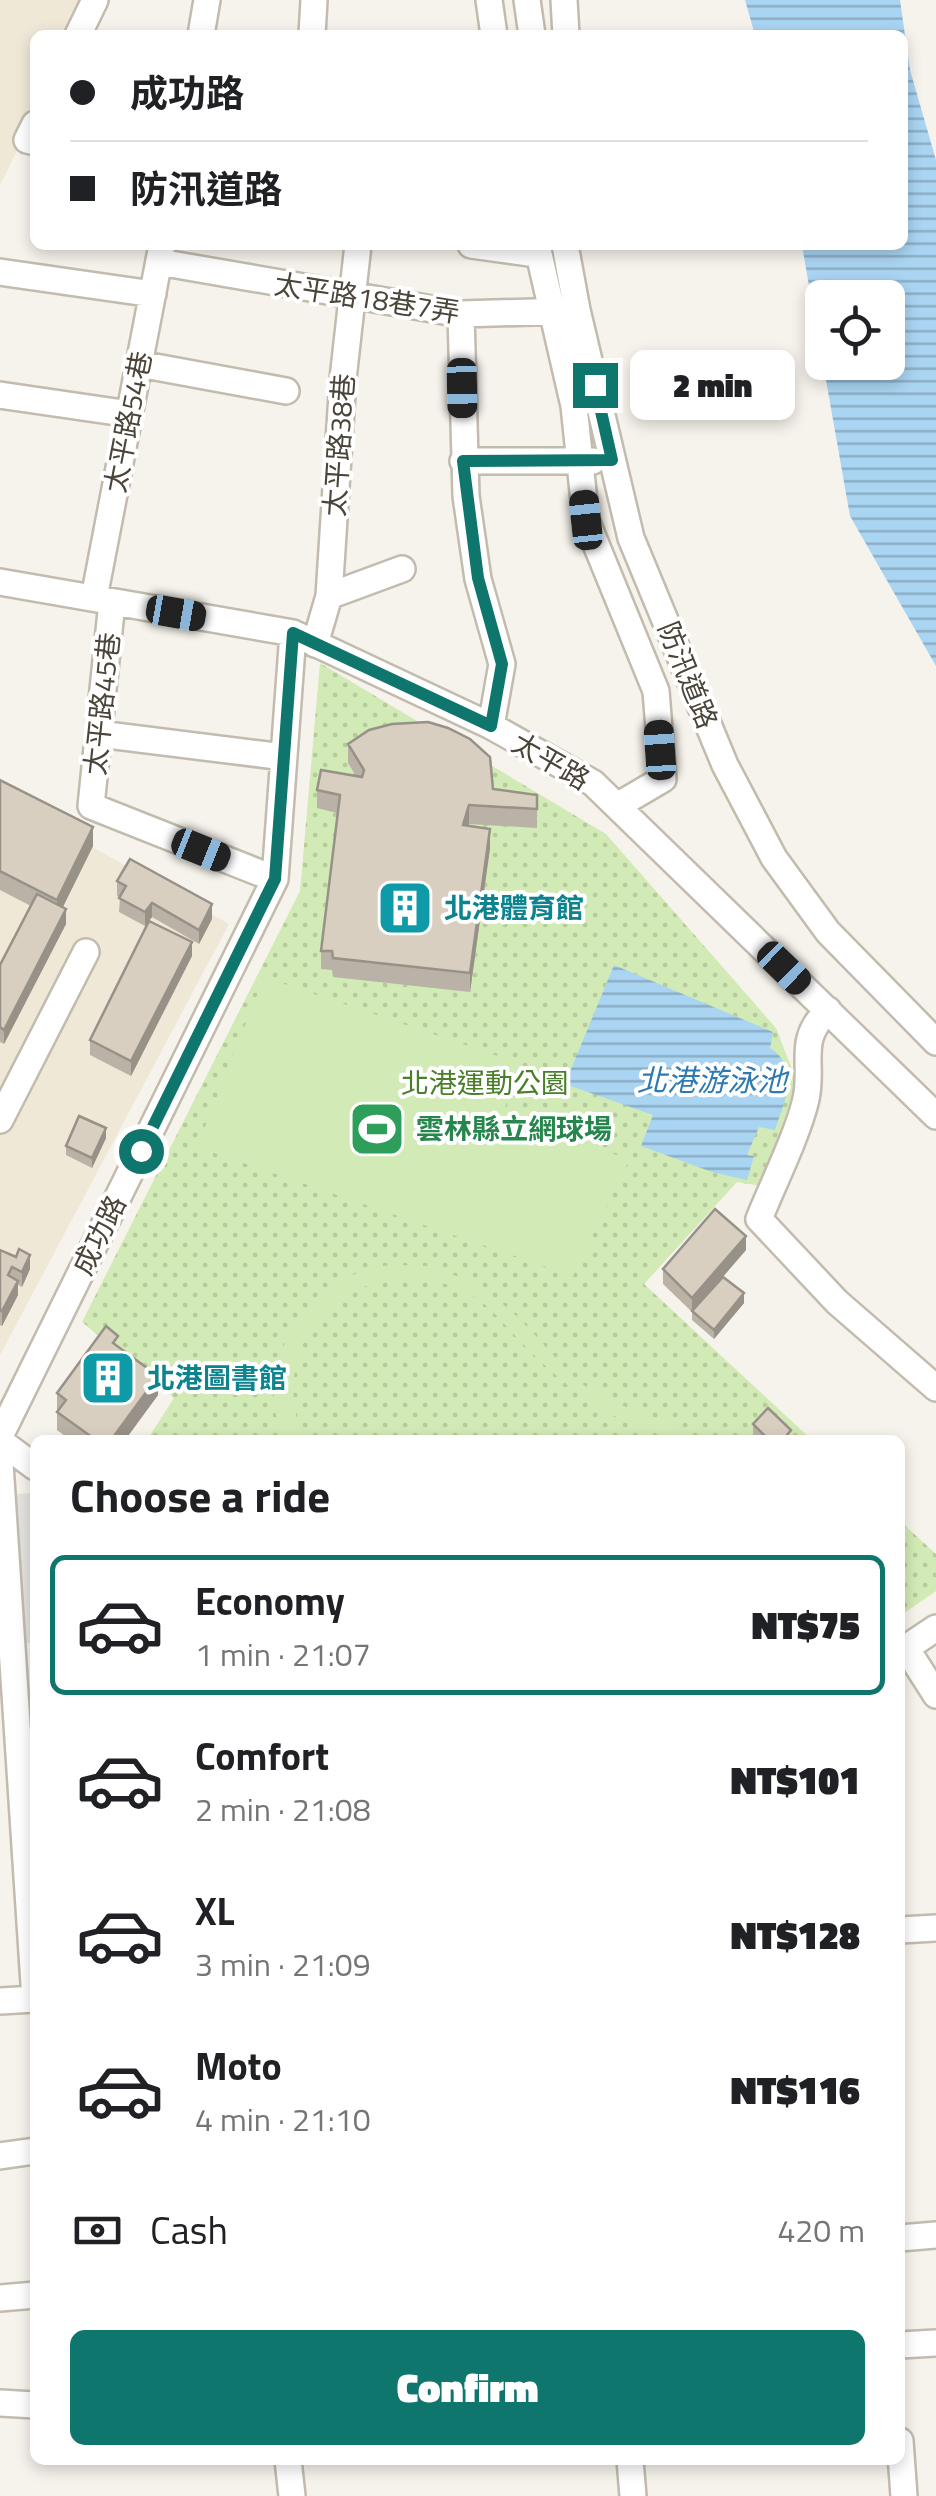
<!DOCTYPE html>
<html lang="en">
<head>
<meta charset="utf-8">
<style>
  :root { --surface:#fff; --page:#f2f2f2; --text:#202124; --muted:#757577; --line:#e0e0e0; --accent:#0f766e }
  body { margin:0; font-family:"Titillium Web","Noto Sans TC",sans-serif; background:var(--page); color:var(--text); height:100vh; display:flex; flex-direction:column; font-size:38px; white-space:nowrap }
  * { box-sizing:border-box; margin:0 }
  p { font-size:32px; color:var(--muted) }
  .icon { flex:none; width:55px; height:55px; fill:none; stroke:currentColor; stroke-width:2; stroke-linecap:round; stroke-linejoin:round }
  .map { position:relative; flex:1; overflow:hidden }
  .side { position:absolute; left:30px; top:1435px; width:875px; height:1030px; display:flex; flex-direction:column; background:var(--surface); border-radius:15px; box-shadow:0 5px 15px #0003 }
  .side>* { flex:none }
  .hud { position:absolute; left:30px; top:30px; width:878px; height:220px; border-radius:15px; box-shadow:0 5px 15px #0003; display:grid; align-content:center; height:220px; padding:0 40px; background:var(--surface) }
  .tools { position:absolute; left:805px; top:280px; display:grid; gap:20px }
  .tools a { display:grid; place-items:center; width:100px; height:100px; border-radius:15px; background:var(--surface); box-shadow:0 5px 15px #0003; font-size:50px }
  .end { position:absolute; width:45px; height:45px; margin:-22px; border:12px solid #0f766e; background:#fff; box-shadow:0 0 0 5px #fff }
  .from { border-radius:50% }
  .bubble { position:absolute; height:70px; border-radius:15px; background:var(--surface); box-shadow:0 5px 15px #0003; font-size:32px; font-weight:800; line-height:70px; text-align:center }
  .car { position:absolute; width:30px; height:60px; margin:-30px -15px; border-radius:12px; box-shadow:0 0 8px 2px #0007; background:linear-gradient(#222 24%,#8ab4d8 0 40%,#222 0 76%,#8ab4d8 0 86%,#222 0) }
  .hud b { display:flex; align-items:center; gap:35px; height:95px; font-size:38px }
  .hud b+b { border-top:2px solid var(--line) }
  .hud i { width:25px; height:25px; background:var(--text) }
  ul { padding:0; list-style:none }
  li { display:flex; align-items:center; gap:30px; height:140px; margin:0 20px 15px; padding:0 20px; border:5px solid transparent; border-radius:15px }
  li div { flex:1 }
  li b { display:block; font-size:38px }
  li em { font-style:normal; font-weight:800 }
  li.active { border-color:var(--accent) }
  li>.icon { width:90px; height:90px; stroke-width:1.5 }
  h2 { padding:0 40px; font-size:45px; line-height:120px }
  .pay { display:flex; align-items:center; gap:25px; height:110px; padding:0 40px; font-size:38px }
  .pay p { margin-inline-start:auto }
  .cta { display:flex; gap:20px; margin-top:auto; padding:20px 40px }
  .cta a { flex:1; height:115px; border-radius:15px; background:var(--accent); color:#fff; font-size:40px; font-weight:800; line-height:115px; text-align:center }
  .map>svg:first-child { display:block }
  .education { fill:#efe8d6 }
  .park { fill:url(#park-dots) }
  .garden { fill:#d2eab5 }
  .parking { fill:#e5e3e0 }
  .water { fill:url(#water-rules) }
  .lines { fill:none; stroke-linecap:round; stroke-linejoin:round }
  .minor-casing { stroke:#c2bbae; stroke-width:30 }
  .minor { stroke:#fff; stroke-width:25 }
  .wall { fill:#bab2a6 }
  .shaded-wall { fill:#979187 }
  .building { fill:#d8cfc1; stroke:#979187; stroke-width:2.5 }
  .route { stroke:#0f766e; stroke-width:12 }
  .labels { text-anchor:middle; stroke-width:8; stroke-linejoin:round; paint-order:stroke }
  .street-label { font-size:28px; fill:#4b4439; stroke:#fff }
  .culture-label { font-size:28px; font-weight:bold; fill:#0d838f; stroke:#fff; text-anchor:start }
  .park-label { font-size:28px; fill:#4a7f2a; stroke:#fff }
  .leisure-label { font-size:28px; font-weight:bold; fill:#27864d; stroke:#fff; text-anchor:start }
  .water-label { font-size:30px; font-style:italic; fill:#2e7ab2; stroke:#fff }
</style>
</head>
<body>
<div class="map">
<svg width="936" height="2496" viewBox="0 0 936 2496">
  <defs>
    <pattern id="park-dots" width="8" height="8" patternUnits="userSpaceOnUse" patternTransform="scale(2.5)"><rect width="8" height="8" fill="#d2eab5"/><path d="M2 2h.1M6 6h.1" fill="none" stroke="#b6ca9c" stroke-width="1.8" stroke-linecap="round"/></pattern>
    <pattern id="water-rules" width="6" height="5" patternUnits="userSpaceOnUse" patternTransform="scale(2.5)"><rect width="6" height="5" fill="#a9d4f2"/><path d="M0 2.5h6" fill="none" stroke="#8caec5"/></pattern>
  </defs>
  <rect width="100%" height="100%" fill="#f6f3ec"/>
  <path class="education" d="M0 0H91L74 35H35V114L0 185Z
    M0 795 229 924 0 1355Z"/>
  <path class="park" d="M320 663 606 834 776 1028 797 1082 761 1186 737 1182 644 1284 812 1440H147L174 1398 82 1322 300 891Z
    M900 1521 936 1554V1591L900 1616Z"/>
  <path class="garden" d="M264 977 519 1063 504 1111 629 1160 573 1276 197 1147Z
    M426 1266C481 1280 507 1304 544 1345 557 1359 572 1378 588 1388 623 1411 665 1417 700 1440 633 1440 568 1391 523 1344 503 1324 488 1301 460 1289 396 1262 318 1289 298 1358 290 1384 292 1417 306 1440H284C251 1369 303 1280 379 1267 394 1264 411 1266 426 1266Z"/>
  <path class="parking" d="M35 1493V1643H26L16 1494Z"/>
  <path class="water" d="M745 0H900L910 70 936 160V666L850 516 823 363 888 362V298H822V362L802 245H902V35H755Z
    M614 965 773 1032 770 1048C802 1069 784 1101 775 1130L759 1127 747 1155 754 1156 747 1180 712 1172 641 1146 653 1115 565 1084Z"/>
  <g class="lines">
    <g class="minor-casing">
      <path id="minor" d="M489 0 494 35
        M527 0 532 35
        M564 0 566 35
        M78 35 95 0
        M201 35 207 0
        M312 35 314 0
        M35 124 27 140 35 142
        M471 245 529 253
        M528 245 529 253 539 254 574 406 586 520 656 691 663 779 617 806
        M565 245 577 310 631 538 725 765 774 858 828 932 936 1042
        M159 262 461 314 567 311
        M0 272 153 294
        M461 314 466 496 478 579 502 664 491 726
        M139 364 286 391
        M0 395 130 414
        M463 461H593
        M0 582 293 633 491 726 593 783 936 1116
        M329 596 402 569
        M94 598 162 245
        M112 602 91 806 275 879
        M315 644 329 596 343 379 358 245
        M99 734 284 757
        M828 1010C796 1041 814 1063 806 1099 798 1134 773 1184 759 1219L837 1302 936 1388
        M0 1120 86 952
        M0 1436 275 879 293 633
        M0 1441 35 1467
        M0 1464 35 1999
        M906 1648 936 1695
        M900 1652 936 1628
        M900 1930 936 1928
        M0 2001 35 1999
        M0 2156 35 2151
        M900 2238 936 2235
        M0 2298 35 2295
        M900 2345 936 2343
        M0 2403 35 2405
        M900 2441 904 2496
        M288 2460 292 2496
        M630 2460 633 2496"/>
    </g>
    <use href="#minor" class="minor"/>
  </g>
  <path class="wall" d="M348 744 493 789 537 795V828L469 824V826L490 848 470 992 333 977 332 970 321 969V951L337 813 317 808V790L356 776 348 763Z
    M0 780 93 846 62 908 66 924 4 1044 0 1042V965L31 906 0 890Z
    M117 881 212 919 199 944 152 917 145 926 119 912 120 897 117 896Z
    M192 956 131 1076 90 1055V1040Z
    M106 1138 92 1168 66 1155V1146Z
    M0 1250 30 1269 22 1287 18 1285V1295L2 1326 0 1325Z
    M746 1250 723 1277 744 1303 714 1339 692 1320V1312L663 1284V1269Z
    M118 1347 158 1395 125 1440H70L57 1430V1393Z
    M753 1424 791 1440H759L753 1434Z"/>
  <path class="shaded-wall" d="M469 805V824L463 844V825Z
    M93 827V846L57 919V900Z
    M490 829V848L470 992V973Z
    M152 903V917L145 926V912Z
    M212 904V919L199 944V930Z
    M66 909V924L4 1044V1030Z
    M192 942V956L131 1076V1061Z
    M106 1128V1138L92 1168V1158Z
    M746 1236V1250L692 1312V1298Z
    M30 1255V1269L22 1287V1272Z
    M18 1281V1295L2 1326V1311Z
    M744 1293V1303L714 1339V1330Z
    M158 1376V1395L125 1440H111Z"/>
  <path class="building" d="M428 722 448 728 470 739 490 757 493 789 537 795V809L469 805 463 825 490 829 470 973 333 958 332 951H321L340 795 317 790 321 770 362 777 364 770 348 744 369 730 392 724Z
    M0 780 93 827 57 900 0 871Z
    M130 859 212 904 199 930 152 903 145 912 119 898 126 886 117 881Z
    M37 894 66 909 4 1030 0 1027V965Z
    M149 921 192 942 131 1061 90 1040Z
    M79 1116 106 1128 92 1158 66 1146Z
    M715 1209 746 1236 692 1298 663 1269Z
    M19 1249 30 1255 22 1272 12 1267 8 1275 18 1281 2 1311H0V1250L16 1257Z
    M723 1277 744 1293 714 1330 692 1311Z
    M106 1326 118 1336 113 1343 158 1376 111 1440H96L57 1412 66 1400 57 1393Z
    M768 1408 791 1430 783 1440H769L753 1424Z"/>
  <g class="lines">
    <path class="route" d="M141 1151 275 879 293 633 491 726 502 664 478 578 463 461 612 460 595 385"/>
  </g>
  <defs>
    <g id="building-square" transform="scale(2.875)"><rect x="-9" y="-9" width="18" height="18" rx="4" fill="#0f9aa8" stroke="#fff"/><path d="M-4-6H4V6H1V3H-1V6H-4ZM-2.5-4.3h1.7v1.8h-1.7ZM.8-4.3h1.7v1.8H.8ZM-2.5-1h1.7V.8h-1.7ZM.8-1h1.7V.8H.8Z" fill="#fff"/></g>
    <g id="stadium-square" transform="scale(2.875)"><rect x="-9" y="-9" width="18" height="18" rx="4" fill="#2e9e5b" stroke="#fff"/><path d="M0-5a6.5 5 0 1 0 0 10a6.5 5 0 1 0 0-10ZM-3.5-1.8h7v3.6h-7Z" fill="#fff"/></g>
  </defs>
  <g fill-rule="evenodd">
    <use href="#building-square" x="405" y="908"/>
    <use href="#stadium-square" x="377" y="1129"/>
    <use href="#building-square" x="108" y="1378"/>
  </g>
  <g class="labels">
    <g class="street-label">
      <text transform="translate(367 298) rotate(9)" y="10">太平路18巷7弄</text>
      <text transform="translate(128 422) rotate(-79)" y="10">太平路54巷</text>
      <text transform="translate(339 445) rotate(-86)" y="10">太平路38巷</text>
      <text transform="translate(688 675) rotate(68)" y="10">防汛道路</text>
      <text transform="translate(102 704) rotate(-84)" y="10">太平路45巷</text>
      <text transform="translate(551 761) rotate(30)" y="10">太平路</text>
      <text transform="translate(99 1235) rotate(-64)" y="10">成功路</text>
    </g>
    <g class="culture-label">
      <text x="444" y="918">北港體育館</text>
      <text x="147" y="1388">北港圖書館</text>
    </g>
    <g class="park-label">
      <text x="485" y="1093">北港運動公園</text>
    </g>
    <g class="leisure-label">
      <text x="416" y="1139">雲林縣立網球場</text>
    </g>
    <g class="water-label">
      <text x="712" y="1091">北港游泳池</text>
    </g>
  </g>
</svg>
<div class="tools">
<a><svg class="icon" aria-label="locate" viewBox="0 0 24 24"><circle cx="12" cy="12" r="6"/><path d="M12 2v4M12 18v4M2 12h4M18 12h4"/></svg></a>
</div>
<i class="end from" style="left:141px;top:1151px"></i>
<i class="end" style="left:595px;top:385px"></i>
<div class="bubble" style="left:630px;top:350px;width:165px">2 min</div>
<i class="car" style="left:462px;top:388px;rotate:179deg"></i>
<i class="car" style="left:586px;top:520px;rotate:354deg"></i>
<i class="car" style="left:176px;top:613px;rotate:100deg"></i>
<i class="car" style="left:660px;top:750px;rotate:356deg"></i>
<i class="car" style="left:201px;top:850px;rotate:112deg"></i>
<i class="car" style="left:784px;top:968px;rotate:134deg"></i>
<div class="hud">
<b><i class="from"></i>成功路</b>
<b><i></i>防汛道路</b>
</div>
<section class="side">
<h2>Choose a ride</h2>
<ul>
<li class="active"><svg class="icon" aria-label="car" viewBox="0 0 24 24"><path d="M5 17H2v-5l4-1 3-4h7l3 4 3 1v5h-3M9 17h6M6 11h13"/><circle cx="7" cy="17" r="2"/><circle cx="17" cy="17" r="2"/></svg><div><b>Economy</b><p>1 min · 21:07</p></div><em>NT$75</em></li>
<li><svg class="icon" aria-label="car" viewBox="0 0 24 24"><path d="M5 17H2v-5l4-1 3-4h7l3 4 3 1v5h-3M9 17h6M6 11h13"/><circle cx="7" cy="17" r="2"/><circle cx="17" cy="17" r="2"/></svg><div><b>Comfort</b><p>2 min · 21:08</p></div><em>NT$101</em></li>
<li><svg class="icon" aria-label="car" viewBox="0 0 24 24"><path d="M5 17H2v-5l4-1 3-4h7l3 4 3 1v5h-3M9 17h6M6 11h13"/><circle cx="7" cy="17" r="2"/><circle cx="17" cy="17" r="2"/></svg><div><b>XL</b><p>3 min · 21:09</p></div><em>NT$128</em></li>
<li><svg class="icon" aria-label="car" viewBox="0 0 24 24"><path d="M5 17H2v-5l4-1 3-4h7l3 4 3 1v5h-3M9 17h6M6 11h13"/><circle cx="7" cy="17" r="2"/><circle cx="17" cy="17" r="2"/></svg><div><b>Moto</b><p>4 min · 21:10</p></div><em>NT$116</em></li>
</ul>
<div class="pay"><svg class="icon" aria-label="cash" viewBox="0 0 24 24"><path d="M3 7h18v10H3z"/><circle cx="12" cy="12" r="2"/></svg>Cash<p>420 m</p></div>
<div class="cta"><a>Confirm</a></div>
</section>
</div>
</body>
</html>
